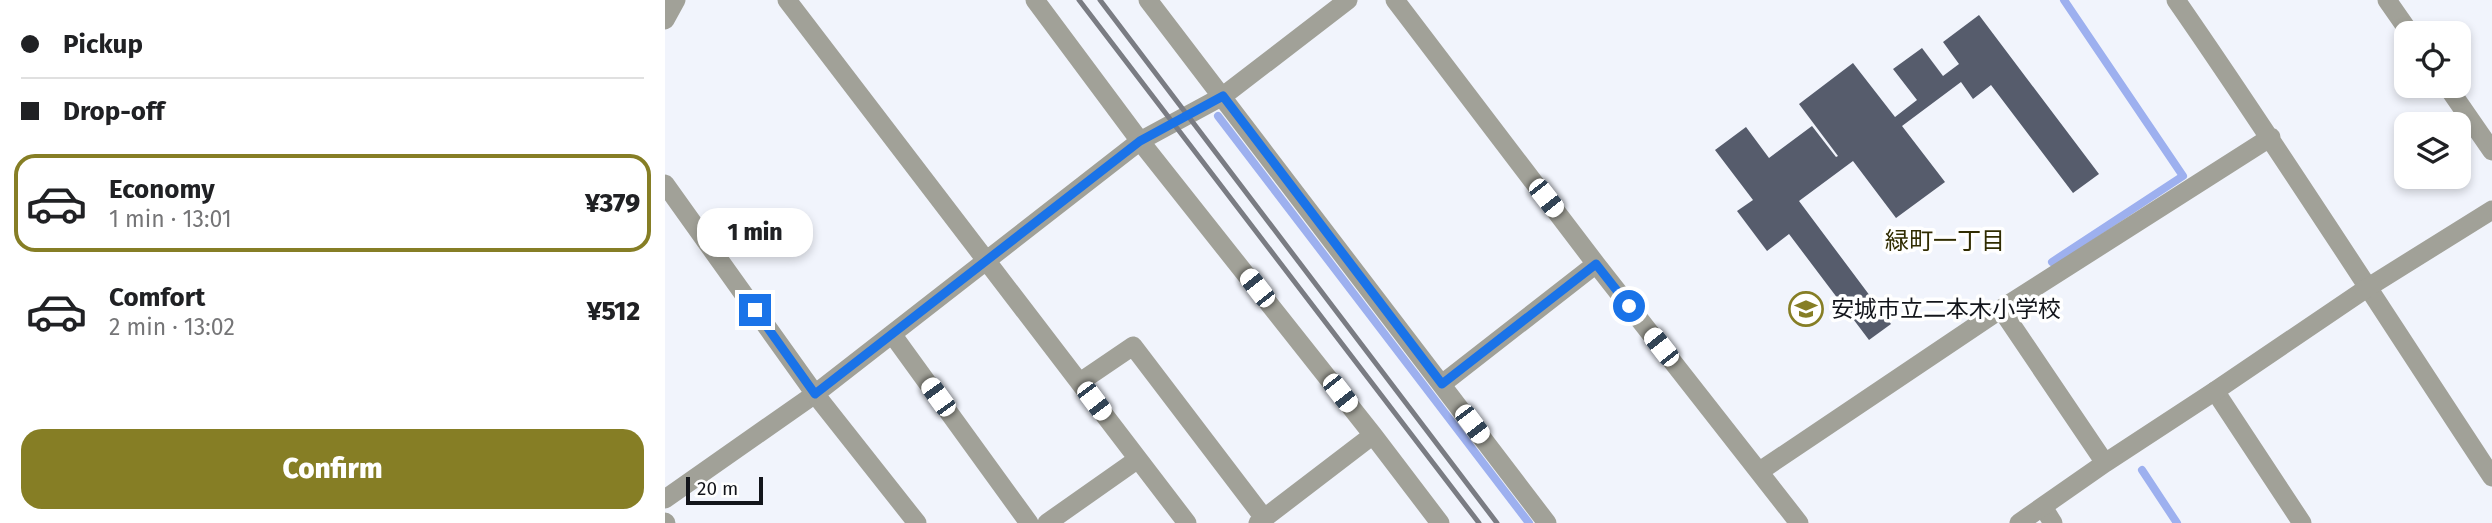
<!DOCTYPE html>
<html lang="en">
<head>
<meta charset="utf-8">
<style>
  :root { --surface:#fff; --page:#f6f6f6; --text:#202124; --muted:#757577; --line:#e0e0e0; --accent:#867e25 }
  body { margin:0; font-family:"Fira Sans","Noto Sans JP",sans-serif; background:var(--page); color:var(--text); height:100vh; display:flex; flex-direction:column; font-size:26px; white-space:nowrap }
  * { box-sizing:border-box; margin:0 }
  p { font-size:23px; color:var(--muted) }
  .icon { flex:none; width:38px; height:38px; fill:none; stroke:currentColor; stroke-width:2; stroke-linecap:round; stroke-linejoin:round }
  .map { position:relative; flex:1; overflow:hidden }
  .side { display:flex; flex-direction:column; background:var(--surface); width:665px }
  .side>* { flex:none }
  .guide { display:grid; align-content:center; height:154px; padding:0 21px; background:var(--surface) }
  .fabs { position:absolute; left:1729px; top:21px; display:grid; gap:14px }
  .fabs a { display:grid; place-items:center; width:77px; height:77px; border-radius:14px; background:var(--surface); box-shadow:0 4px 10px #0003; font-size:35px }
  .scale { position:absolute; left:21px; bottom:18px; width:77px; box-sizing:border-box; padding-left:7px; border:4px solid #13151b; border-top:0; font-size:19px; line-height:24px; white-space:nowrap; color:#13151b; -webkit-text-stroke:5px #fff; paint-order:stroke }
  .end { position:absolute; width:32px; height:32px; margin:-16px; border:9px solid #1a73e8; background:#fff; box-shadow:0 0 0 4px #fff }
  .from { border-radius:50% }
  .bubble { position:absolute; height:49px; border-radius:21px; background:var(--surface); box-shadow:0 4px 10px #0003; font-size:23px; font-weight:800; line-height:49px; text-align:center }
  .car { position:absolute; width:21px; height:42px; margin:-21px -10px; border-radius:9px; box-shadow:0 0 5px 2px #0007; background:linear-gradient(#fff 24%,#345 0 40%,#fff 0 76%,#345 0 86%,#fff 0) }
  .guide b { display:flex; align-items:center; gap:24px; height:66px; font-size:26px }
  .guide b+b { border-top:2px solid var(--line) }
  .guide i { width:18px; height:18px; background:var(--text) }
  ul { padding:0; list-style:none }
  li { display:flex; align-items:center; gap:21px; height:98px; margin:0 14px 10px; padding:0 7px; border:4px solid transparent; border-radius:21px }
  li div { flex:1 }
  li b { display:block; font-size:26px }
  li em { font-style:normal; font-weight:800 }
  li.on { border-color:var(--accent) }
  li>.icon { width:63px; height:63px; stroke-width:1.5 }
  .primary-button { display:flex; gap:14px; margin-top:auto; padding:14px 21px }
  .primary-button a { flex:1; height:80px; border-radius:21px; background:var(--accent); color:#fff; font-size:28px; font-weight:800; line-height:80px; text-align:center }
  main { display:flex; flex:1; min-height:0 }
  .map>svg:first-child { display:block }
  .lines { fill:none; stroke-linecap:round; stroke-linejoin:round }
  .stream { stroke:#9db0ef; stroke-width:8 }
  .building { fill:#565c6c }
  .minor { stroke:#a1a198; stroke-width:19 }
  .tertiary { stroke:#a1a198; stroke-width:19 }
  .rail { stroke:#7a7c83; stroke-width:5 }
  .route { stroke:#1a73e8; stroke-width:9 }
  .labels { text-anchor:middle; stroke-width:7; stroke-linejoin:round; paint-order:stroke }
  .poi-label { font-size:23px; fill:#13151b; stroke:#fff; text-anchor:start }
  .neighbourhood-label { font-size:24px; fill:#302c01; stroke:#fff }
</style>
</head>
<body>
<main>
<section class="side">
<div class="guide">
<b><i class="from"></i>Pickup</b>
<b><i></i>Drop-off</b>
</div>
<ul>
<li class="on"><svg class="icon" aria-label="car" viewBox="0 0 24 24"><path d="M5 17H2v-5l4-1 3-4h7l3 4 3 1v5h-3M9 17h6M6 11h13"/><circle cx="7" cy="17" r="2"/><circle cx="17" cy="17" r="2"/></svg><div><b>Economy</b><p>1 min · 13:01</p></div><em>¥379</em></li>
<li><svg class="icon" aria-label="car" viewBox="0 0 24 24"><path d="M5 17H2v-5l4-1 3-4h7l3 4 3 1v5h-3M9 17h6M6 11h13"/><circle cx="7" cy="17" r="2"/><circle cx="17" cy="17" r="2"/></svg><div><b>Comfort</b><p>2 min · 13:02</p></div><em>¥512</em></li>
</ul>
<div class="primary-button"><a>Confirm</a></div>
</section>
<div class="map">
<svg width="1827" height="523" viewBox="0 0 1827 523">
  <rect width="100%" height="100%" fill="#f1f4fc"/>
  <g class="lines">
    <path class="stream" d="M553 116 864 523
      M1387 262 1518 176 1399 0
      M1477 470 1512 523"/>
  </g>
  <path class="building" d="M1314 15 1434 174 1408 193 1326 85 1308 99 1296 82 1237 126 1280 182 1231 218 1188 161 1134 201 1226 324 1204 340 1124 234 1102 251 1072 211 1088 200 1050 150 1081 127 1104 158 1147 126 1171 157 1173 156 1134 104 1188 63 1230 117 1252 100 1228 69 1257 48 1278 76 1294 64 1278 42Z"/>
  <g class="lines">
    <path class="minor" d="M122 0 522 523
      M370 0 475 141 708 435 775 523
      M483 0 882 523
      M730 0 931 264 1134 523
      M1511 0C1620 157 1722 318 1827 477
      M1722 0 1745 33
      M1782 86 1827 151
      M227 334 364 523
      M415 382 468 346 599 518
      M777 384 931 264
      M1550 391 1637 523
      M1095 471 1336 309 1606 137
      M0 499 150 394 475 141 558 96 683 0
      M1378 507 1388 523
      M0 522 1 523
      M382 523 473 459
      M593 523 708 435"/>
    <path class="tertiary" d="M0 20 11 0
      M0 184 150 394 252 523
      M1336 309 1440 463
      M1354 523 1440 463 1550 391 1702 288 1827 210"/>
    <path class="rail" d="M414 0 814 523
      M435 0 832 523"/>
  </g>
  <g class="lines">
    <path class="route" d="M90 310 150 394 475 141 558 96 777 384 931 264 964 306"/>
  </g>
  <defs>
    <g id="school-ring" transform="scale(1.75)"><circle r="9.5" fill="#fff" stroke="#867e25" stroke-width="1.5"/><path d="M0-5L7-2L0 1L-7-2ZM-4 1L0 2.5L4 1V4Q0 6-4 4Z" fill="#867e25"/></g>
  </defs>
  <g fill-rule="evenodd">
    <use href="#school-ring" x="1141" y="309"/>
  </g>
  <g class="labels">
    <g class="poi-label">
      <text x="1166" y="317">安城市立二本木小学校</text>
    </g>
    <g class="neighbourhood-label">
      <text x="1280" y="249">緑町一丁目</text>
    </g>
  </g>
</svg>
<div class="fabs">
<a><svg class="icon" aria-label="locate" viewBox="0 0 24 24"><circle cx="12" cy="12" r="6"/><path d="M12 2v4M12 18v4M2 12h4M18 12h4"/></svg></a>
<a><svg class="icon" aria-label="layers" viewBox="0 0 24 24"><path d="M12 4l9 5-9 5-9-5zM3 14l9 5 9-5"/></svg></a>
</div>
<div class="scale">20 m</div>
<i class="end from" style="left:964px;top:306px"></i>
<i class="end" style="left:90px;top:310px"></i>
<div class="bubble" style="left:32px;top:208px;width:116px">1 min</div>
<i class="car" style="left:881px;top:198px;rotate:142deg"></i>
<i class="car" style="left:592px;top:288px;rotate:322deg"></i>
<i class="car" style="left:996px;top:347px;rotate:322deg"></i>
<i class="car" style="left:675px;top:393px;rotate:142deg"></i>
<i class="car" style="left:273px;top:397px;rotate:324deg"></i>
<i class="car" style="left:429px;top:401px;rotate:143deg"></i>
<i class="car" style="left:807px;top:424px;rotate:143deg"></i>
</div>
</main>
</body>
</html>
